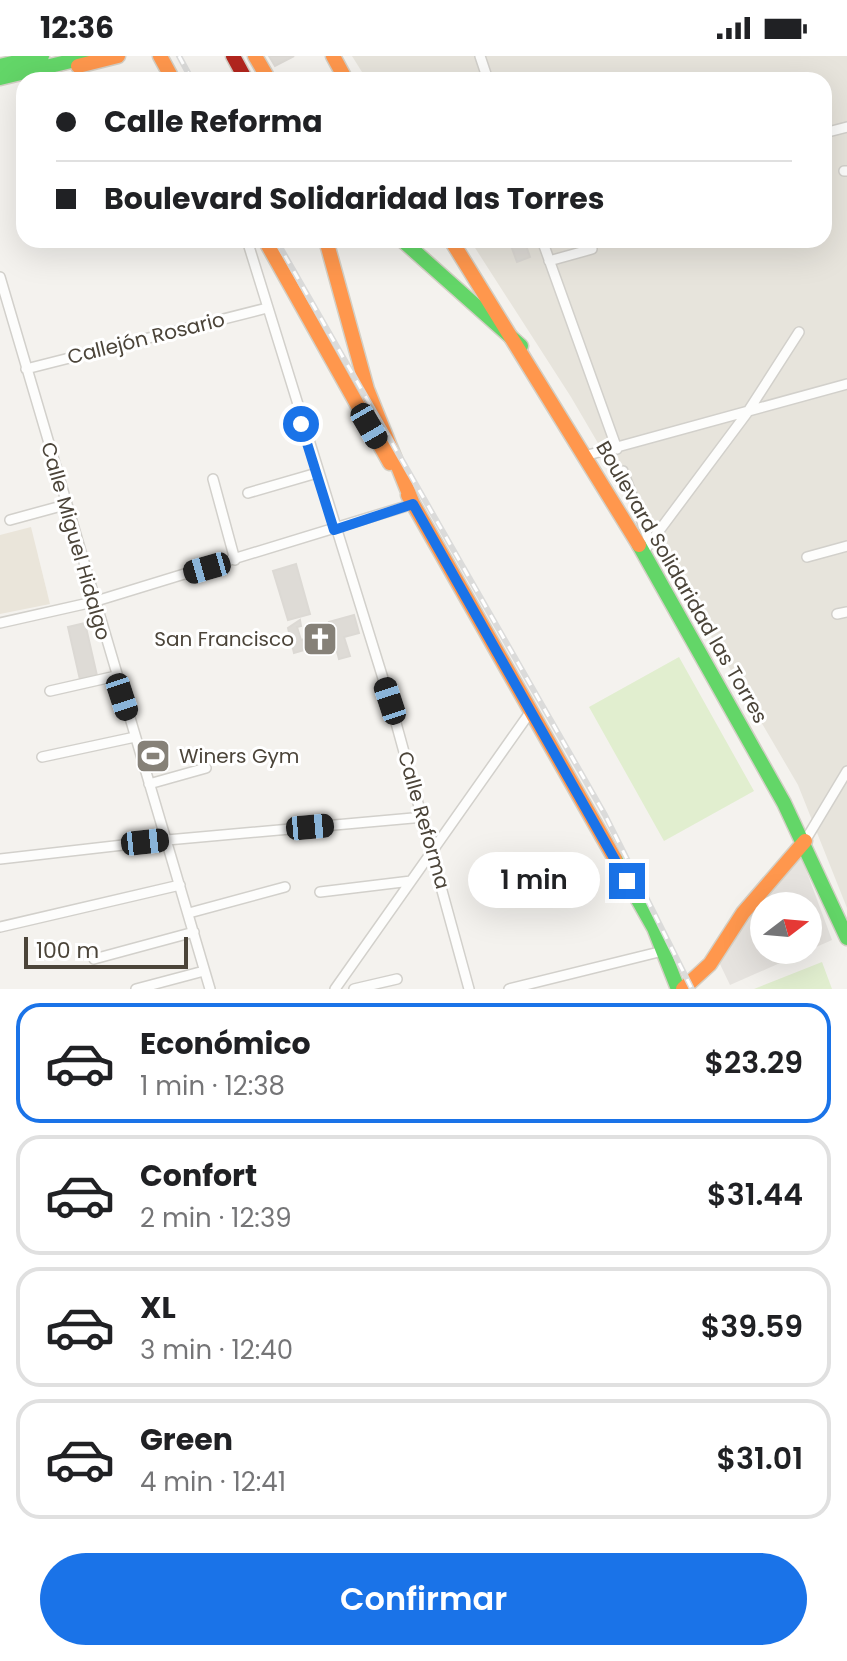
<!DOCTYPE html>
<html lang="es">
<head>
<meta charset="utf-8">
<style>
  :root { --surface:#fff; --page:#f2f2f2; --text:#202124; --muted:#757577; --line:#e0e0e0; --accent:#1a73e8 }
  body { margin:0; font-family:Poppins,sans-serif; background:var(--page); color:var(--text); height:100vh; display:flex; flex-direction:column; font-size:30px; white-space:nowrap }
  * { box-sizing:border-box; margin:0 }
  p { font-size:26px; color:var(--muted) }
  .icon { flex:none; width:44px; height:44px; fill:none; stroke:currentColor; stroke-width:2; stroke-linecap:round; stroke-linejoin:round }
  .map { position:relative; height:933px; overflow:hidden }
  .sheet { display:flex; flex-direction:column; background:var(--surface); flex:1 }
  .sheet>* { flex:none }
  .guide { position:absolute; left:16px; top:16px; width:816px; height:176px; border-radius:24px; box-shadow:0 8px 32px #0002; display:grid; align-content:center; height:176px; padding:0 40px; background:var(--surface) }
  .needle { width:52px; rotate:74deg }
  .controls { position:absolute; left:750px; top:836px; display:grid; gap:16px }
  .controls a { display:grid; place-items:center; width:72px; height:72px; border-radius:50%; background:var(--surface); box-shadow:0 8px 32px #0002; font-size:40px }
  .scale { position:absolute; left:24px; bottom:20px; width:164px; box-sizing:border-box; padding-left:8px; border:4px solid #4b4439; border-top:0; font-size:22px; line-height:28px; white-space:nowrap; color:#4b4439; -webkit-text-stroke:6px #fff; paint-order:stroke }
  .end { position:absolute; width:36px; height:36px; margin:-18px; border:10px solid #1a73e8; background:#fff; box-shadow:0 0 0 4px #fff }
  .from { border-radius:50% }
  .bubble { position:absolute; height:56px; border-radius:28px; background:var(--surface); box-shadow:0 8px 32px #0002; font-size:26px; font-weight:600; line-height:56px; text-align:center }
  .car { position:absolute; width:24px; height:48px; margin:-24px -12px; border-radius:10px; box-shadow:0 0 6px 2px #0007; background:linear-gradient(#222 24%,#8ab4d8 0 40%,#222 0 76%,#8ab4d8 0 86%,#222 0) }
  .guide b { display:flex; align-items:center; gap:28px; height:76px; font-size:30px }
  .guide b+b { border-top:2px solid var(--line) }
  .guide i { width:20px; height:20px; background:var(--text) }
  ul { padding:14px 0 0; list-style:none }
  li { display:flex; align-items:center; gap:24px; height:120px; margin:0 16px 12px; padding:0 24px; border:4px solid var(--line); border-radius:24px }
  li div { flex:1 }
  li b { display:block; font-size:30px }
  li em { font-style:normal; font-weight:600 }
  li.active { border-color:var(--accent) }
  li>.icon { width:72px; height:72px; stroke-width:1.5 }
  .primary-button { display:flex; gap:16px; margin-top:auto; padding:16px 40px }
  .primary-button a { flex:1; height:92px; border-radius:48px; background:var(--accent); color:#fff; font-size:32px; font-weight:600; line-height:92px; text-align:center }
  .status { display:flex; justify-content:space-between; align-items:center; height:56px; padding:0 40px; background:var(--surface); direction:ltr }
  .status svg { height:22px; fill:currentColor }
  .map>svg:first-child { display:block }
  .residential { fill:#e7e4dc }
  .education { fill:#eae5da }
  .green { fill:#e1eecf }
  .parking { fill:#e6e3df; fill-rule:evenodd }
  .building { fill:#dedbd6; stroke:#dcd9d4; stroke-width:2 }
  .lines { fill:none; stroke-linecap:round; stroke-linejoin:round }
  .street-casing { stroke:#d2d0cb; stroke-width:12 }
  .fast-casing { stroke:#d3cfc5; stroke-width:17 }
  .slow-casing { stroke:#d3cfc5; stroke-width:17 }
  .jam-casing { stroke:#d3cfc5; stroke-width:17 }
  .street { stroke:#fdfdfc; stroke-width:9 }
  .fast { stroke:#63d668; stroke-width:14 }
  .slow { stroke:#ff974d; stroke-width:14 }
  .jam { stroke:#b3261e; stroke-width:14 }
  .rail-casing { stroke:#dbdbda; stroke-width:6 }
  .rail { stroke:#fff; stroke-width:3; stroke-dasharray:9; stroke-linecap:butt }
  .route { stroke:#1a73e8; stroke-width:10 }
  .labels { text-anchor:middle; stroke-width:6; stroke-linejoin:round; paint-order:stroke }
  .street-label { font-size:20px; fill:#4b4439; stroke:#fff }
  .poi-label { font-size:20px; fill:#4b4439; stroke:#fff; text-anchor:end }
</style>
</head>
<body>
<div class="status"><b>12:36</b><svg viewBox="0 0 49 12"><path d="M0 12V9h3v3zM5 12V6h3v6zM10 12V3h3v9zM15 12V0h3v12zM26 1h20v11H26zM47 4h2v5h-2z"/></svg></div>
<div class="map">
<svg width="847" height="933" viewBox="0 0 847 933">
  <rect width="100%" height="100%" fill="#f4f2ee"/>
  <path class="residential" d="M352 0H847V852L798 729 571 341 470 184H824V24H367Z"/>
  <path class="education" d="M31 471 50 548 0 558V479Z"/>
  <path class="green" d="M679 601 754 735 664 785 589 651Z
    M822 906 832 933H754Z"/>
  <path class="parking" d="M799 795 832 884 730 929 718 904ZM764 850H808V894H764Z"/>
  <path class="building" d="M269 0H294L275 10Z
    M509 184H524L530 201 517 206Z
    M296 508 310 558 288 564 273 515Z
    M354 559 359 577 344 581 350 600 339 603 329 566Z
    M300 564 301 570 297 571 301 584 308 582 306 577 310 576 314 591 294 597 288 572Z
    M85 567 98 624 81 628 68 571Z
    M322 569 328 590 326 596 318 598 307 572Z"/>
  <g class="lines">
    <g class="street-casing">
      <path id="street" d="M480 0 488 24
        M824 77 847 71
        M844 115H847
        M247 184 390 645 469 933
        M542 184 617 393
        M549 205 592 193
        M0 221 210 933
        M26 313 267 252
        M588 399 847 328
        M623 415 650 487
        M213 423 235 504
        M248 437 317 417
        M10 464 65 449
        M644 495 747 357 799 276
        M807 501 847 490
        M837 558 847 556
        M0 567 93 546 413 448
        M50 635 116 620
        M42 701 135 681
        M149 728 206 712
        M805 785 847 715
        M0 803 167 784 424 761
        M320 836 411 825
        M189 857 285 831
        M0 871 180 829
        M94 903 194 876
        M136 933 204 915
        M335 933 531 655
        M354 933 397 923
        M509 933 663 895"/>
    </g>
    <g class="fast-casing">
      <path id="fast" d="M0 10 42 0
        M0 22 92 0
        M402 184 521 290
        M639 489 784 747 847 882
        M615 803 654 872 678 933"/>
    </g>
    <g class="slow-casing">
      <path id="slow" d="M160 0 173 24
        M255 0 269 24
        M333 0 346 24
        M78 10 118 0
        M265 184 390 407
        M326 184 367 333 413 448
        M451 184 639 489
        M408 439 615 803
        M683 933 710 908 743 857 805 785"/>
    </g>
    <g class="jam-casing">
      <path id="jam" d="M233 0 246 24"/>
    </g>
    <use href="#street" class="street"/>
    <use href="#fast" class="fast"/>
    <use href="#slow" class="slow"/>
    <use href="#jam" class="jam"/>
    <g class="rail-casing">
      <path id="rail" d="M179 0 192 24
        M276 184 605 759 692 933"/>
    </g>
    <use href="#rail" class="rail"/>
  </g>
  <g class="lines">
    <path class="route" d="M301 368 334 474 413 448 627 825"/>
  </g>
  <defs>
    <g id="church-square" transform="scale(1.8)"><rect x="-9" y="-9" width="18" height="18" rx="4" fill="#868178" stroke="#fff"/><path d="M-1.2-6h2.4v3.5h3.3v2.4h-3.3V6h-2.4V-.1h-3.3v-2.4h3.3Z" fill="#fff"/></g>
    <g id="stadium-square" transform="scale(1.8)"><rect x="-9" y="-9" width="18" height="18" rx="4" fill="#868178" stroke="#fff"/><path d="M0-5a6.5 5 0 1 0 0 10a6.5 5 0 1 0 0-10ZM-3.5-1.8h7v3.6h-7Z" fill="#fff"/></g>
  </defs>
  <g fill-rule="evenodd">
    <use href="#church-square" x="320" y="583"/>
    <use href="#stadium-square" x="153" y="700"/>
  </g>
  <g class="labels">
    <g class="street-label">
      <text transform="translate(146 282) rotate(-14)" y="7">Callejón Rosario</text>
      <text transform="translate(76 485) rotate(74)" y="7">Calle Miguel Hidalgo</text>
      <text transform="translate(682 526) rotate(60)" y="7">Boulevard Solidaridad las Torres</text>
      <text transform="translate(424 764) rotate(74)" y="7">Calle Reforma</text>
    </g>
    <g class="poi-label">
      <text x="294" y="590">San Francisco</text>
      <text x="179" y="707" text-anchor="start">Winers Gym</text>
    </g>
  </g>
</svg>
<div class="controls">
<a><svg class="needle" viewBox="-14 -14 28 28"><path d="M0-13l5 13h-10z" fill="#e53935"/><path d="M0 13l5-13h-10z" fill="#757577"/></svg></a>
</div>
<div class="scale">100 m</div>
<i class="end from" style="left:301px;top:368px"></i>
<i class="end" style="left:627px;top:825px"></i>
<div class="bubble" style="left:468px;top:796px;width:132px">1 min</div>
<i class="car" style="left:369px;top:370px;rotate:150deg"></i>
<i class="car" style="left:207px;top:512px;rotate:254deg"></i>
<i class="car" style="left:122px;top:641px;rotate:162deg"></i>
<i class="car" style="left:390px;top:645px;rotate:342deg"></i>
<i class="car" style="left:310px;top:771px;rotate:85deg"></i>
<i class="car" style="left:145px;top:786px;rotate:84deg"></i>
<div class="guide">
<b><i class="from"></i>Calle Reforma</b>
<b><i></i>Boulevard Solidaridad las Torres</b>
</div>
</div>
<section class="sheet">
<ul>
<li class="active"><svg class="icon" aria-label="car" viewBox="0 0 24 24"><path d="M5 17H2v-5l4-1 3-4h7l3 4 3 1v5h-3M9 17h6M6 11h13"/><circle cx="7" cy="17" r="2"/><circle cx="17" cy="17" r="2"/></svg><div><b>Económico</b><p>1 min · 12:38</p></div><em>$23.29</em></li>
<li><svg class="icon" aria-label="car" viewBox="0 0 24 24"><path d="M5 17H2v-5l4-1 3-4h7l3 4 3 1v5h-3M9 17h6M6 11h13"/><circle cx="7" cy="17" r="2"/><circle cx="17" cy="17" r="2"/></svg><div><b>Confort</b><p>2 min · 12:39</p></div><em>$31.44</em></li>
<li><svg class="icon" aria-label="car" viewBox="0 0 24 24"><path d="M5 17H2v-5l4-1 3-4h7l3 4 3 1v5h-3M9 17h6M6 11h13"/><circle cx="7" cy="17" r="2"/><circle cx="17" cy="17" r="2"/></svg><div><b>XL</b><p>3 min · 12:40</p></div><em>$39.59</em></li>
<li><svg class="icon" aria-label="car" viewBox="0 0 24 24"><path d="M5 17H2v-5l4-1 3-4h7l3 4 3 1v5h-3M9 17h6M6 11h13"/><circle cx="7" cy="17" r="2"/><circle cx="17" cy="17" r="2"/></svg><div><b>Green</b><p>4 min · 12:41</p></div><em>$31.01</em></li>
</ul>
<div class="primary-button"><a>Confirmar</a></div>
</section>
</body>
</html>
